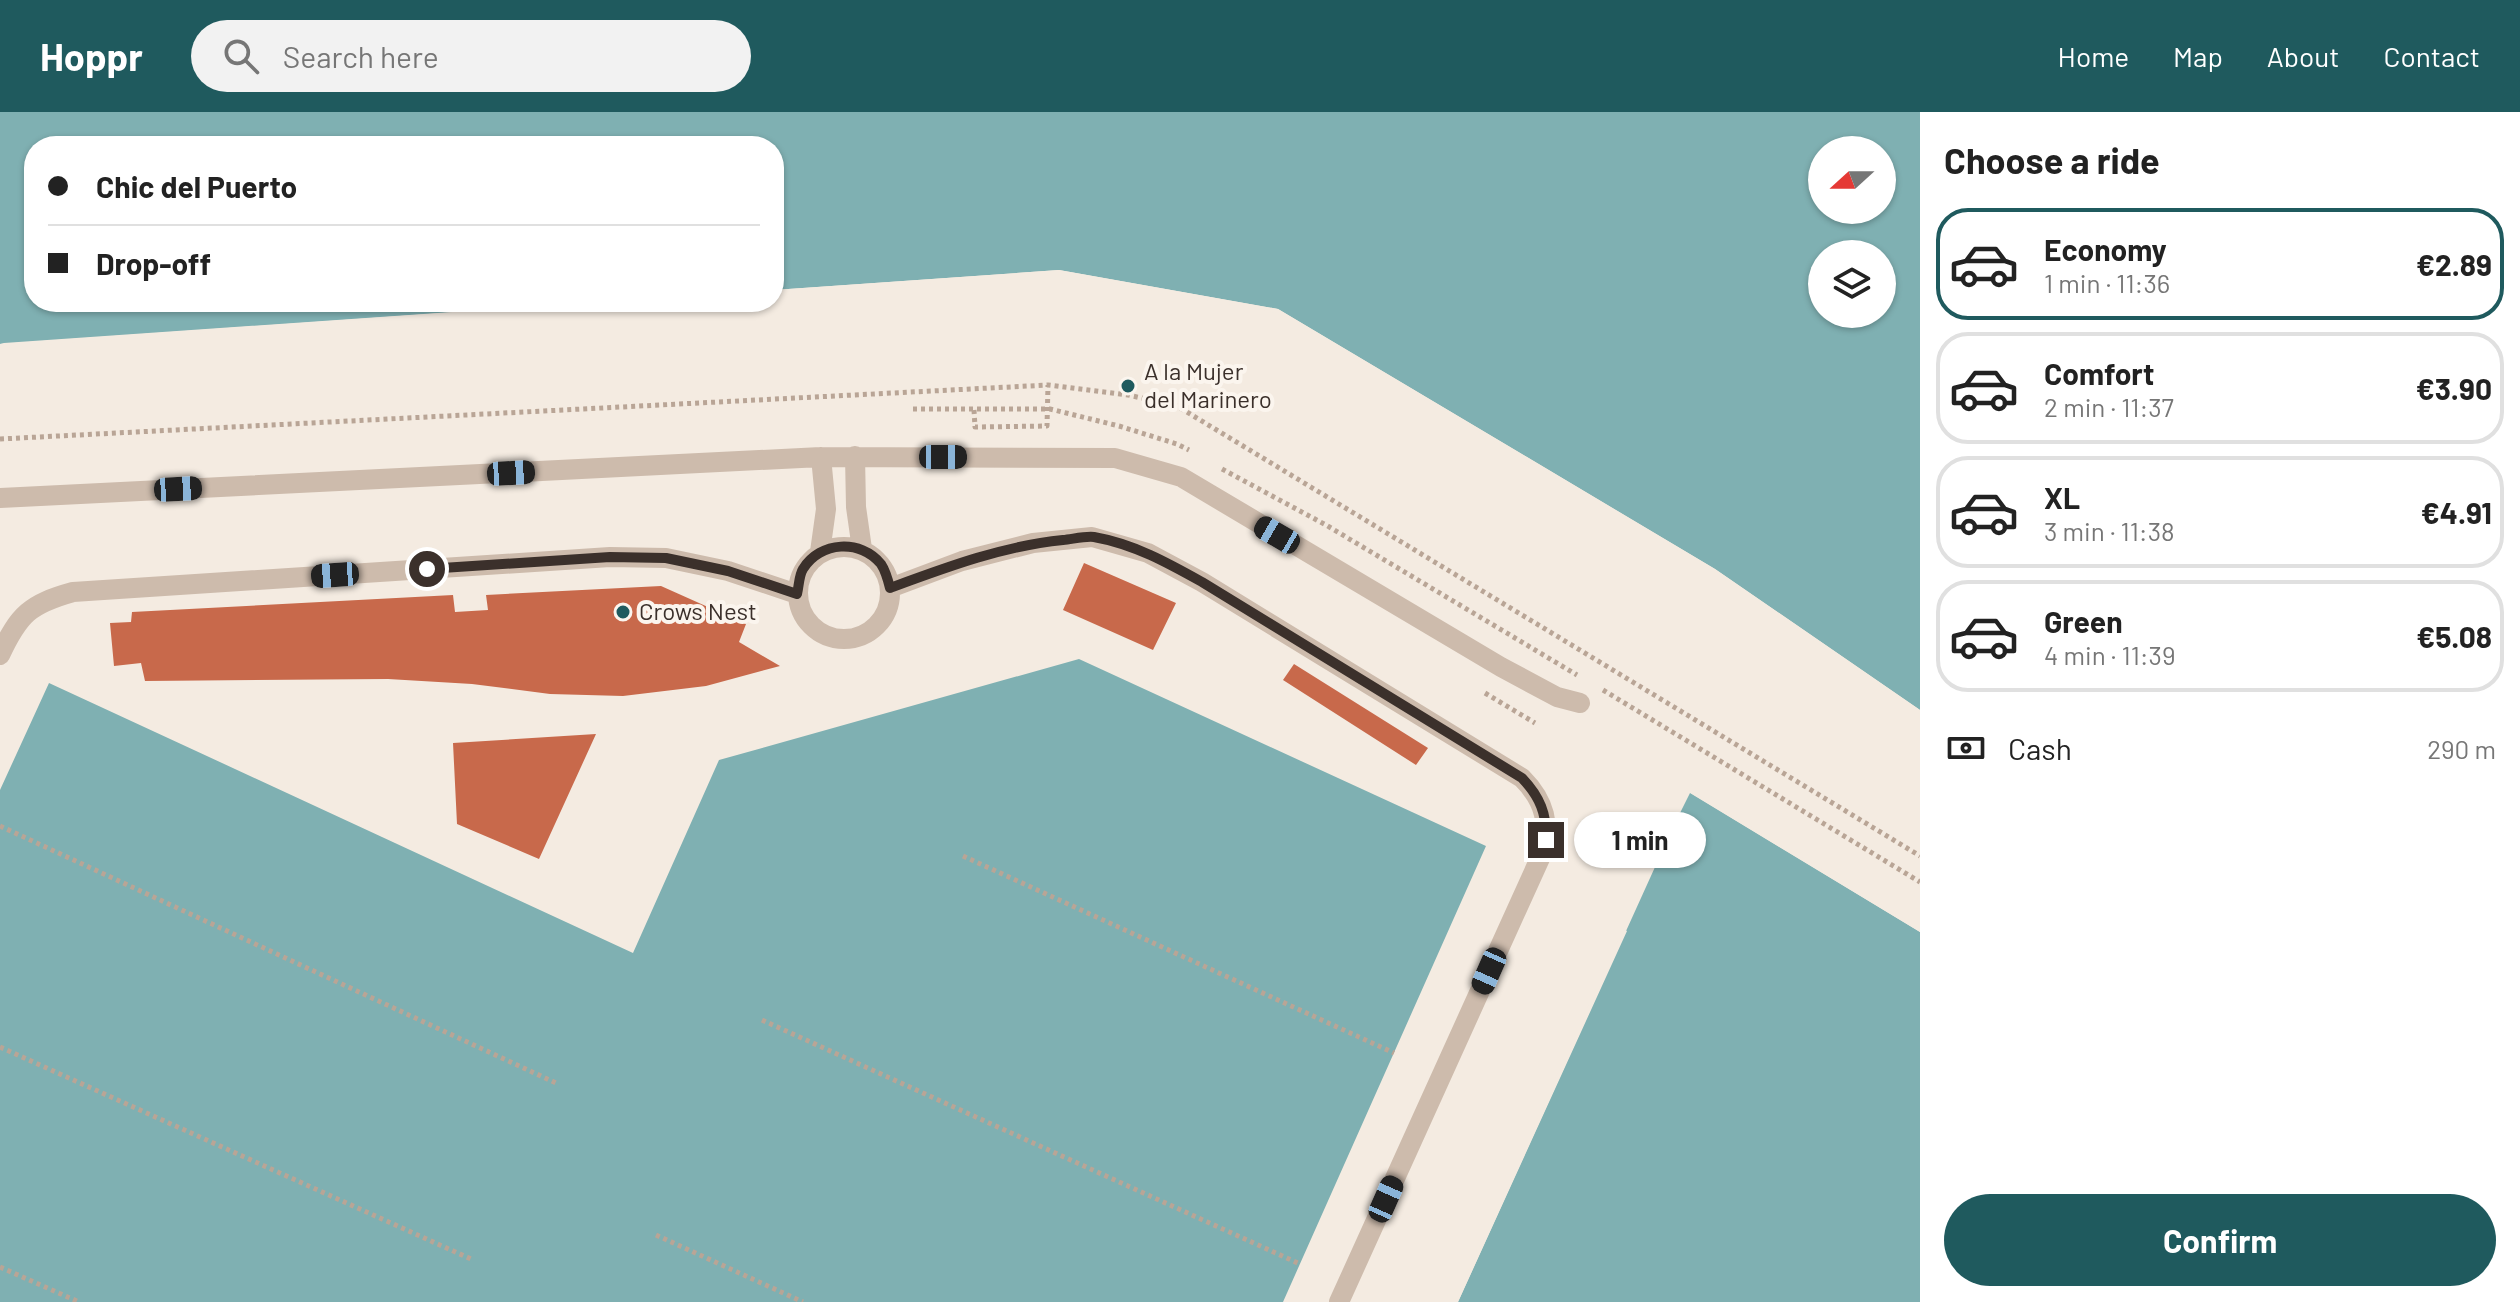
<!DOCTYPE html>
<html lang="en">
<head>
<meta charset="utf-8">
<style>
  :root { --surface:#fff; --page:#f2f2f2; --text:#222; --muted:#767676; --line:#e0e0e0; --accent:#1f5a5e }
  body { margin:0; font-family:Barlow,sans-serif; background:var(--page); color:var(--text); height:100vh; display:flex; flex-direction:column; font-size:30px; white-space:nowrap }
  * { box-sizing:border-box; margin:0 }
  p { font-size:26px; color:var(--muted) }
  .icon { flex:none; width:44px; height:44px; fill:none; stroke:currentColor; stroke-width:2; stroke-linecap:round; stroke-linejoin:round }
  .map { position:relative; flex:1; overflow:hidden }
  .sheet { display:flex; flex-direction:column; background:var(--surface); width:600px }
  .sheet>* { flex:none }
  .banner { position:absolute; left:24px; top:24px; width:760px; height:176px; border-radius:32px; box-shadow:0 2px 6px #0004; display:grid; align-content:center; height:176px; padding:0 24px; background:var(--surface) }
  .needle { width:52px; rotate:249deg }
  .buttons { position:absolute; left:1808px; top:24px; display:grid; gap:16px }
  .buttons a { display:grid; place-items:center; width:88px; height:88px; border-radius:50%; background:var(--surface); box-shadow:0 2px 6px #0004; font-size:40px }
  .end { position:absolute; width:36px; height:36px; margin:-18px; border:10px solid #3b302b; background:#fff; box-shadow:0 0 0 4px #fff }
  .from { border-radius:50% }
  .bubble { position:absolute; height:56px; border-radius:28px; background:var(--surface); box-shadow:0 2px 6px #0004; font-size:26px; font-weight:700; line-height:56px; text-align:center }
  .car { position:absolute; width:24px; height:48px; margin:-24px -12px; border-radius:10px; box-shadow:0 0 6px 2px #0007; background:linear-gradient(#222 24%,#8ab4d8 0 40%,#222 0 76%,#8ab4d8 0 86%,#222 0) }
  .banner b { display:flex; align-items:center; gap:28px; height:76px; font-size:30px }
  .banner b+b { border-top:2px solid var(--line) }
  .banner i { width:20px; height:20px; background:var(--text) }
  ul { padding:0; list-style:none }
  li { display:flex; align-items:center; gap:24px; height:112px; margin:0 16px 12px; padding:0 8px; border:4px solid var(--line); border-radius:32px }
  li div { flex:1 }
  li b { display:block; font-size:30px }
  li em { font-style:normal; font-weight:700 }
  li.current { border-color:var(--accent) }
  li>.icon { width:72px; height:72px; stroke-width:1.5 }
  h2 { padding:0 24px; font-size:36px; line-height:96px }
  .pay { display:flex; align-items:center; gap:20px; height:88px; padding:0 24px; font-size:30px }
  .pay p { margin-inline-start:auto }
  .action { display:flex; gap:16px; margin-top:auto; padding:16px 24px }
  .action a { flex:1; height:92px; border-radius:48px; background:var(--accent); color:#fff; font-size:32px; font-weight:700; line-height:92px; text-align:center }
  header { display:flex; align-items:center; gap:48px; box-sizing:border-box; height:112px; padding:0 40px; background:var(--accent); color:#fff }
  header strong { font-size:38px }
  nav { display:flex; gap:44px; margin-inline-start:auto; font-size:28px }
  .search { width:560px; height:72px; background:var(--page); display:flex; align-items:center; gap:20px; box-sizing:border-box; padding:0 28px; border-radius:44px; color:var(--muted); font-size:30px }
  main { display:flex; flex:1; min-height:0 }
  .map>svg:first-child { display:block }
  .water { fill:#7fb0b2; fill-rule:evenodd }
  .pier { fill:#f4ebe1 }
  .building { fill:#c8694b }
  .lines { fill:none; stroke-linecap:round; stroke-linejoin:round }
  .path { stroke:#b9a596; stroke-width:5; stroke-dasharray:4 4; stroke-linecap:butt }
  .minor { stroke:#cdbbac; stroke-width:20 }
  .route { stroke:#3b302b; stroke-width:10 }
  .poi-dot { fill:#1f5a5e; stroke:#fbf5ee; stroke-width:3 }
  .labels { text-anchor:middle; stroke-width:8; stroke-linejoin:round; paint-order:stroke }
  .poi-label { font-size:24px; fill:#3b302b; stroke:#fbf5ee; text-anchor:start }
</style>
</head>
<body>
<header>
<strong>Hoppr</strong>
<div class="search"><svg class="icon" aria-label="search" viewBox="0 0 24 24"><circle cx="10" cy="10" r="6"/><path d="M15 15l6 6"/></svg>Search here</div>
<nav><a>Home</a><a>Map</a><a>About</a><a>Contact</a></nav>
</header>
<main>
<div class="map">
<svg width="1920" height="1190" viewBox="0 0 1920 1190">
  <rect width="100%" height="100%" fill="#f4ebe1"/>
  <path class="water" d="M0 0H1920V598L1715 457 1278 197 1059 158 774 178V34H34V190H598L0 232ZM1822 38H1882V98H1822ZM1822 142H1882V202H1822Z
    M1079 547 1486 734 1283 1190H0V678L49 571 633 841 719 648Z
    M1689 680 1920 820V1190H1458Z"/>
  <path class="pier" d="M1059 158 1278 197 1715 457 1920 598V602L1713 460 1276 201 1059 162 774 182V178Z
    M598 190H602L598 194 0 236V232L4 231Z
    M1688 677 1920 816V820L1690 681 1680 701 1676 699Z
    M1623 817 1627 819 1458 1190H1454Z"/>
  <path class="building" d="M1084 451 1176 491 1153 538 1063 498Z
    M661 474 746 512 739 530 780 554 706 574 623 584 550 582 472 572 388 567 145 569 141 551 114 554 110 511 131 510 132 500 453 483 455 500 488 498 486 483Z
    M1294 552 1428 636 1416 653 1283 568Z
    M596 622 539 747 457 712 453 631Z"/>
  <g class="lines">
    <path class="path" d="M913 297H1050L1119 314 1177 332 1189 338
      M974 298 975 315 1047 314 1048 273
      M0 327 1048 273 1128 283 1177 294 1920 744
      M1222 357 1326 413 1577 563
      M1603 578 1920 770
      M1485 581 1535 611
      M0 714 556 971
      M963 744 1394 941
      M762 908 1300 1152
      M0 935 471 1147
      M656 1123 803 1190
      M0 1155 79 1190"/>
    <path class="minor" d="M855 344 856 395 862 437
      M0 386 821 345 1115 346 1181 365 1501 555 1557 585 1580 591
      M798 481a46 46 0 1 1 92 0a46 46 0 1 1-92 0Z
      M820 440 826 397 821 345
      M890 476 962 449 1033 431 1092 425 1148 441 1202 470 1522 666C1545 689 1551 713 1541 744L1339 1190
      M0 543C19 502 30 492 73 480L610 445 666 446 728 459 797 482"/>
  </g>
  <g class="lines">
    <path class="route" d="M427 457 610 445 666 446 728 459 797 482C799 474 799 463 803 457 820 429 861 427 881 452 885 458 888 468 890 476 947 455 1003 434 1063 428 1073 427 1085 424 1094 425 1134 432 1168 451 1202 470L1522 666C1540 685 1547 702 1546 728"/>
  </g>
  <g class="poi-dot">
    <circle cx="1128" cy="274" r="8"/>
    <circle cx="623" cy="500" r="8"/>
  </g>
  <g class="labels">
    <g class="poi-label">
      <text x="1144" y="268">A la Mujer<tspan x="1144" dy="28">del Marinero</tspan></text>
      <text x="639" y="508">Crows Nest</text>
    </g>
  </g>
</svg>
<div class="buttons">
<a><svg class="needle" viewBox="-14 -14 28 28"><path d="M0-13l5 13h-10z" fill="#e53935"/><path d="M0 13l5-13h-10z" fill="#767676"/></svg></a>
<a><svg class="icon" aria-label="layers" viewBox="0 0 24 24"><path d="M12 4l9 5-9 5-9-5zM3 14l9 5 9-5"/></svg></a>
</div>
<i class="end from" style="left:427px;top:457px"></i>
<i class="end" style="left:1546px;top:728px"></i>
<div class="bubble" style="left:1574px;top:700px;width:132px">1 min</div>
<i class="car" style="left:943px;top:345px;rotate:90deg"></i>
<i class="car" style="left:511px;top:361px;rotate:87deg"></i>
<i class="car" style="left:178px;top:377px;rotate:87deg"></i>
<i class="car" style="left:1277px;top:423px;rotate:300deg"></i>
<i class="car" style="left:335px;top:463px;rotate:266deg"></i>
<i class="car" style="left:1489px;top:859px;rotate:204deg"></i>
<i class="car" style="left:1386px;top:1087px;rotate:24deg"></i>
<div class="banner">
<b><i class="from"></i>Chic del Puerto</b>
<b><i></i>Drop-off</b>
</div>
</div>
<section class="sheet">
<h2>Choose a ride</h2>
<ul>
<li class="current"><svg class="icon" aria-label="car" viewBox="0 0 24 24"><path d="M5 17H2v-5l4-1 3-4h7l3 4 3 1v5h-3M9 17h6M6 11h13"/><circle cx="7" cy="17" r="2"/><circle cx="17" cy="17" r="2"/></svg><div><b>Economy</b><p>1 min · 11:36</p></div><em>€2.89</em></li>
<li><svg class="icon" aria-label="car" viewBox="0 0 24 24"><path d="M5 17H2v-5l4-1 3-4h7l3 4 3 1v5h-3M9 17h6M6 11h13"/><circle cx="7" cy="17" r="2"/><circle cx="17" cy="17" r="2"/></svg><div><b>Comfort</b><p>2 min · 11:37</p></div><em>€3.90</em></li>
<li><svg class="icon" aria-label="car" viewBox="0 0 24 24"><path d="M5 17H2v-5l4-1 3-4h7l3 4 3 1v5h-3M9 17h6M6 11h13"/><circle cx="7" cy="17" r="2"/><circle cx="17" cy="17" r="2"/></svg><div><b>XL</b><p>3 min · 11:38</p></div><em>€4.91</em></li>
<li><svg class="icon" aria-label="car" viewBox="0 0 24 24"><path d="M5 17H2v-5l4-1 3-4h7l3 4 3 1v5h-3M9 17h6M6 11h13"/><circle cx="7" cy="17" r="2"/><circle cx="17" cy="17" r="2"/></svg><div><b>Green</b><p>4 min · 11:39</p></div><em>€5.08</em></li>
</ul>
<div class="pay"><svg class="icon" aria-label="cash" viewBox="0 0 24 24"><path d="M3 7h18v10H3z"/><circle cx="12" cy="12" r="2"/></svg>Cash<p>290 m</p></div>
<div class="action"><a>Confirm</a></div>
</section>
</main>
</body>
</html>
